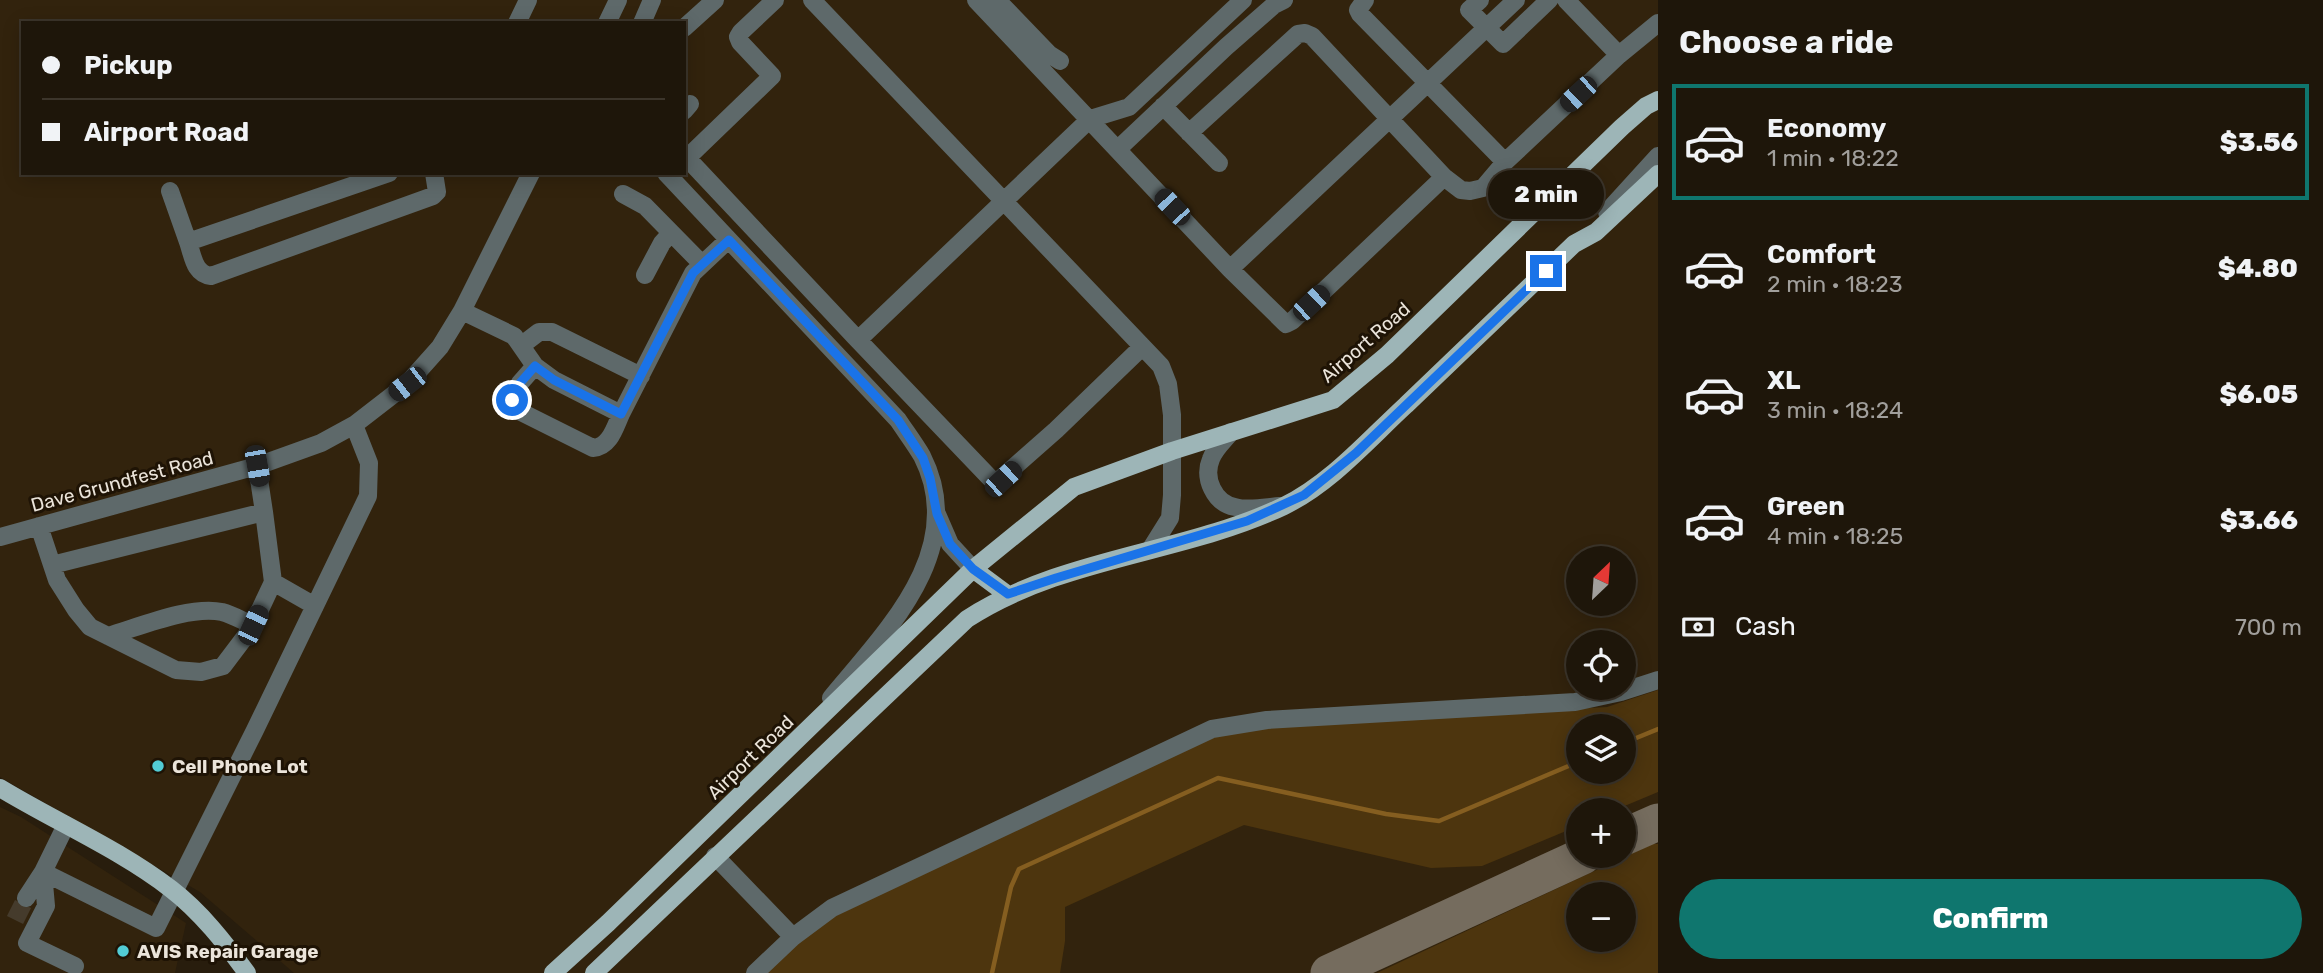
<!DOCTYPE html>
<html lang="en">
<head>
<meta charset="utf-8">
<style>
  :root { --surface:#1e160a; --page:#2b2318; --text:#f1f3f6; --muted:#a19f9c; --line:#3c352b; --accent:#0f766e }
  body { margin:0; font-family:Rubik,sans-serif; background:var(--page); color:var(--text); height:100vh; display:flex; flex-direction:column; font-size:26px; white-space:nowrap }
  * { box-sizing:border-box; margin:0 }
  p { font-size:23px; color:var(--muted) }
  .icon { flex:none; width:38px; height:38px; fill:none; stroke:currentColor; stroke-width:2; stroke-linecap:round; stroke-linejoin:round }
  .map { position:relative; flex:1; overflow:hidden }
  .details { display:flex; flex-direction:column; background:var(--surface); width:665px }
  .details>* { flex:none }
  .guide { position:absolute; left:21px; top:21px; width:665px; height:154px; border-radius:0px; box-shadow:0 4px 18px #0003,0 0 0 2px var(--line); display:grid; align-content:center; height:154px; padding:0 21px; background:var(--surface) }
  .needle { width:46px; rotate:25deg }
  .fabs { position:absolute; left:1566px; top:546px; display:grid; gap:14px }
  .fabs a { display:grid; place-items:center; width:70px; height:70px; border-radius:50%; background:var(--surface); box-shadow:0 4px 18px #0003,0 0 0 2px var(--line); font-size:35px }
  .end { position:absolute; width:32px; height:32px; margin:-16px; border:9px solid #1a73e8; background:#fff; box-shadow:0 0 0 4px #fff }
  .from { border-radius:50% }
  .bubble { position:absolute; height:49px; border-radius:24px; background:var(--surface); box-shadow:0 4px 18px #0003,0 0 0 2px var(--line); font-size:23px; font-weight:800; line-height:49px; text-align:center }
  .car { position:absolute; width:21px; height:42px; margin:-21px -10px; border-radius:9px; box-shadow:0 0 5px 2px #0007; background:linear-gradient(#222 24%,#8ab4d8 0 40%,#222 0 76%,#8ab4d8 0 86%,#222 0) }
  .guide b { display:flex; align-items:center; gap:24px; height:66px; font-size:26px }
  .guide b+b { border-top:2px solid var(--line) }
  .guide i { width:18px; height:18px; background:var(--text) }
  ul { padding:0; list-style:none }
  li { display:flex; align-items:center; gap:21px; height:116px; margin:0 14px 10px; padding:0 7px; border:4px solid transparent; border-radius:0px }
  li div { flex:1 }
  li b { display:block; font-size:26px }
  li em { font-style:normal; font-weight:800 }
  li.on { border-color:var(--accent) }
  li>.icon { width:63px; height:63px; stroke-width:1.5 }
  h2 { padding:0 21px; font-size:32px; line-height:84px }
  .pay { display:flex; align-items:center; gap:18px; height:77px; padding:0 21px; font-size:26px }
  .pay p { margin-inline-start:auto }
  .action { display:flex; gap:14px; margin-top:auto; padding:14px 21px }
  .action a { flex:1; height:80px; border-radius:42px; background:var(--accent); color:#fff; font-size:28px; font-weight:800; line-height:80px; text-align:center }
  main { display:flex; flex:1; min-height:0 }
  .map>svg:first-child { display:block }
  .built { fill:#32230d; fill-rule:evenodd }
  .green { fill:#4d350e; fill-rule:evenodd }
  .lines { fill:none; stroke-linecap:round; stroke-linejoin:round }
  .stream { stroke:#855e20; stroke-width:4.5 }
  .taxiway { stroke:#756c5e; stroke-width:37 }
  .minor-tunnel { stroke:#453b2c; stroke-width:18; stroke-dasharray:18 9; stroke-linecap:butt }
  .minor { stroke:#5e696a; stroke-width:18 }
  .major { stroke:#9db5b7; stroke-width:18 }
  .route { stroke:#1a73e8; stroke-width:9 }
  .poi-dot { fill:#52ccd5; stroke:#1e1305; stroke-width:2.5 }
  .labels { text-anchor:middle; stroke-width:6; stroke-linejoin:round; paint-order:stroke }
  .street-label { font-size:19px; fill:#ebe4da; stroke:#1e1305 }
  .poi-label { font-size:19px; font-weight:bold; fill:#ebe4da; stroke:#1e1305; text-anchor:start }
</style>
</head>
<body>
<main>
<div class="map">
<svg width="1658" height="973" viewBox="0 0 1658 973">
  <rect width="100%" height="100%" fill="#281d0d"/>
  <path class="built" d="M0 0H1658V973H294L200 892 0 777ZM23 23H684V173H23ZM1578 558H1624V604H1578ZM1578 642H1624V688H1578ZM1578 726H1624V772H1578ZM1578 810H1624V856H1578ZM1578 894H1624V940H1578Z
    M0 807 21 817 186 923 175 973H0Z"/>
  <path class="green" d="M1658 690V792L1615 810H1578V826L1482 866 1431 868 1244 825 1065 907V941L1060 973H765L821 923 1164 756 1227 732 1276 726 1607 707ZM1578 726H1624V772H1578Z
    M1652 844H1658V973H1377ZM1578 894H1624V940H1578Z"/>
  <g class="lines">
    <path class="stream" d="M1624 743 1658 729
      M992 973 1011 887 1019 869 1218 778 1386 814 1439 821 1578 762"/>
    <path class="taxiway" d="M1624 837 1658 822
      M1329 973 1583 856"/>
    <path class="minor-tunnel" d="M15 920 26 898"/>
    <path class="minor" d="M775 0 741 32 738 37 740 42 772 76 687 158 858 340 1090 119 1129 107 1243 0
      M812 0 1161 366 1168 384 1172 415V495L1170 518 1150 550
      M976 0 1230 269 1516 0
      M997 0 1049 54 1060 61
      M1365 0 1358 10 1360 14 1505 162
      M1480 0 1469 10 1503 44 1549 0
      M1566 0 1619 55
      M517 23 528 0
      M607 23 618 0
      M642 23 652 0
      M684 28 715 0
      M1163 106 1219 163
      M684 111 690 104
      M1189 133 1298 34 1305 33 1312 36 1444 177 1461 190 1470 191 1483 188 1505 162 1619 55 1658 23
      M1118 149 1226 47 1274 5 1284 0
      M389 173 188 242C193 256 194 274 211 276L433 196 437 192 434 173
      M666 173 898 420C906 432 915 444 922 456 970 550 885 632 831 698
      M170 191 188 242
      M623 194 645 206 702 264
      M1607 212 1658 156
      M1230 269 1286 324 1292 321 1444 177
      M645 275 662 243 671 233
      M462 311 514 336 535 366 554 380 621 414 693 273 728 240
      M858 340 990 478 997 482 1056 430 1142 347
      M522 345 539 332H552L641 376
      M535 366 520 383 512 400 515 409 593 448C610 447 615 427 621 414
      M1231 432C1224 441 1215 448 1211 459 1203 478 1214 503 1235 507 1248 511 1266 507 1280 506
      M257 466 264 512
      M937 514 950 544 973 569
      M39 526 57 580 76 610 90 627 176 670 201 672 223 666 251 629 273 582 315 606
      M0 537 257 466 321 443 354 425 407 384 440 347 462 311 531 173
      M52 565 264 512 273 582
      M108 636C139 627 191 605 222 612 233 615 243 621 253 625
      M715 856 793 937
      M43 872 156 928 255 730 368 496 369 463 354 425
      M43 872 46 906 27 943 75 966
      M26 898 43 872 66 825
      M755 973 793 937 832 908 1212 729 1267 720 1575 702 1621 692 1658 680"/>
    <path class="major" d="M973 569 1008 595
      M0 788C56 822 119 849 171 889 201 912 225 943 247 973
      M553 973 608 923 973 569 1074 487 1172 451 1333 400 1387 355 1622 127 1646 106 1658 100
      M594 973 967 619C1062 557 1183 554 1284 506 1331 483 1368 440 1406 405 1462 351 1518 297 1574 244L1596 232 1658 174"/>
  </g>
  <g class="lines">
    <path class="route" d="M512 400 520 383 535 366 554 380 621 414 693 273 729 240 898 420 923 458 930 478 937 514 950 544 973 569 1008 594 1056 578 1247 521 1304 495 1356 453 1546 271"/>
  </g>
  <g class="poi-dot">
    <circle cx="158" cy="766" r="7"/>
    <circle cx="123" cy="951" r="7"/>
  </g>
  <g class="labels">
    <g class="street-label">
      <text transform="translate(1365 342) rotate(-41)" y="7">Airport Road</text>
      <text transform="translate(122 481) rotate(-15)" y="7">Dave Grundfest Road</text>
      <text transform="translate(750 757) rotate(-44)" y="7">Airport Road</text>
    </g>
    <g class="poi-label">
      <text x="172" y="773">Cell Phone Lot</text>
      <text x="137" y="958">AVIS Repair Garage</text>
    </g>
  </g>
</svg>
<div class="fabs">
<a><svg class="needle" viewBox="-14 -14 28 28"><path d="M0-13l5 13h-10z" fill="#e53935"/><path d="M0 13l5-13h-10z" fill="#a19f9c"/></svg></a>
<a><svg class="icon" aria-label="locate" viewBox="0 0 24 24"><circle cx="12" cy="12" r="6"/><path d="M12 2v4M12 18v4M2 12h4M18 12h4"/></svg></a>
<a><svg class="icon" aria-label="layers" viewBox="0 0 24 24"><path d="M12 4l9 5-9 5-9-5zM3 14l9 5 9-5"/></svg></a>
<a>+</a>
<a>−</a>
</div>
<i class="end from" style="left:512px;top:400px"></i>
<i class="end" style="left:1546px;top:271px"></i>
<div class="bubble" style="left:1488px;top:170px;width:116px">2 min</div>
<i class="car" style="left:1578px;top:94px;rotate:227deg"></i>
<i class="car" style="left:1172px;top:207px;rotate:317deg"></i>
<i class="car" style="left:1311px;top:303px;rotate:47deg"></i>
<i class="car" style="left:407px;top:384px;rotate:232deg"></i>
<i class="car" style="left:257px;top:466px;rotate:170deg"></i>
<i class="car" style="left:1003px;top:479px;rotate:47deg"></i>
<i class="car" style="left:253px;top:625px;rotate:25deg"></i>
<div class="guide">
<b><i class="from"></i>Pickup</b>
<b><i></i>Airport Road</b>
</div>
</div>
<section class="details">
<h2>Choose a ride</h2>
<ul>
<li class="on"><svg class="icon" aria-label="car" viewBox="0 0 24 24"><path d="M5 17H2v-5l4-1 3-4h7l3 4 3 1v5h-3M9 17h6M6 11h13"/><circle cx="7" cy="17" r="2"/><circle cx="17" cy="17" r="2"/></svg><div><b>Economy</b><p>1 min · 18:22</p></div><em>$3.56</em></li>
<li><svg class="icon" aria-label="car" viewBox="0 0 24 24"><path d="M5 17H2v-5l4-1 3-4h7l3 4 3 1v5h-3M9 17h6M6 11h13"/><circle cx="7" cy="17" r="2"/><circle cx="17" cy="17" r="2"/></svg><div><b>Comfort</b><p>2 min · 18:23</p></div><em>$4.80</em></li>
<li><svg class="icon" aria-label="car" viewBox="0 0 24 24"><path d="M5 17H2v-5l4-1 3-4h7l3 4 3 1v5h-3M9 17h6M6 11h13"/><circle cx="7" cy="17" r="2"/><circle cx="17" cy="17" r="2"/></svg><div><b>XL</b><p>3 min · 18:24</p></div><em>$6.05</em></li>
<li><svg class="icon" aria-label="car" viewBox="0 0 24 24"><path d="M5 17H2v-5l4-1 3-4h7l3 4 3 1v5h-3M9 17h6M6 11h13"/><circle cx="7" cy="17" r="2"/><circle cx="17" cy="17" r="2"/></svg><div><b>Green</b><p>4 min · 18:25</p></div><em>$3.66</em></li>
</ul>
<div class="pay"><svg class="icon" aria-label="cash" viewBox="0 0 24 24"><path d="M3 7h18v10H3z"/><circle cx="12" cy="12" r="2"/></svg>Cash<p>700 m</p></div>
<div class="action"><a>Confirm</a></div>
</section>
</main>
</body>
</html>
